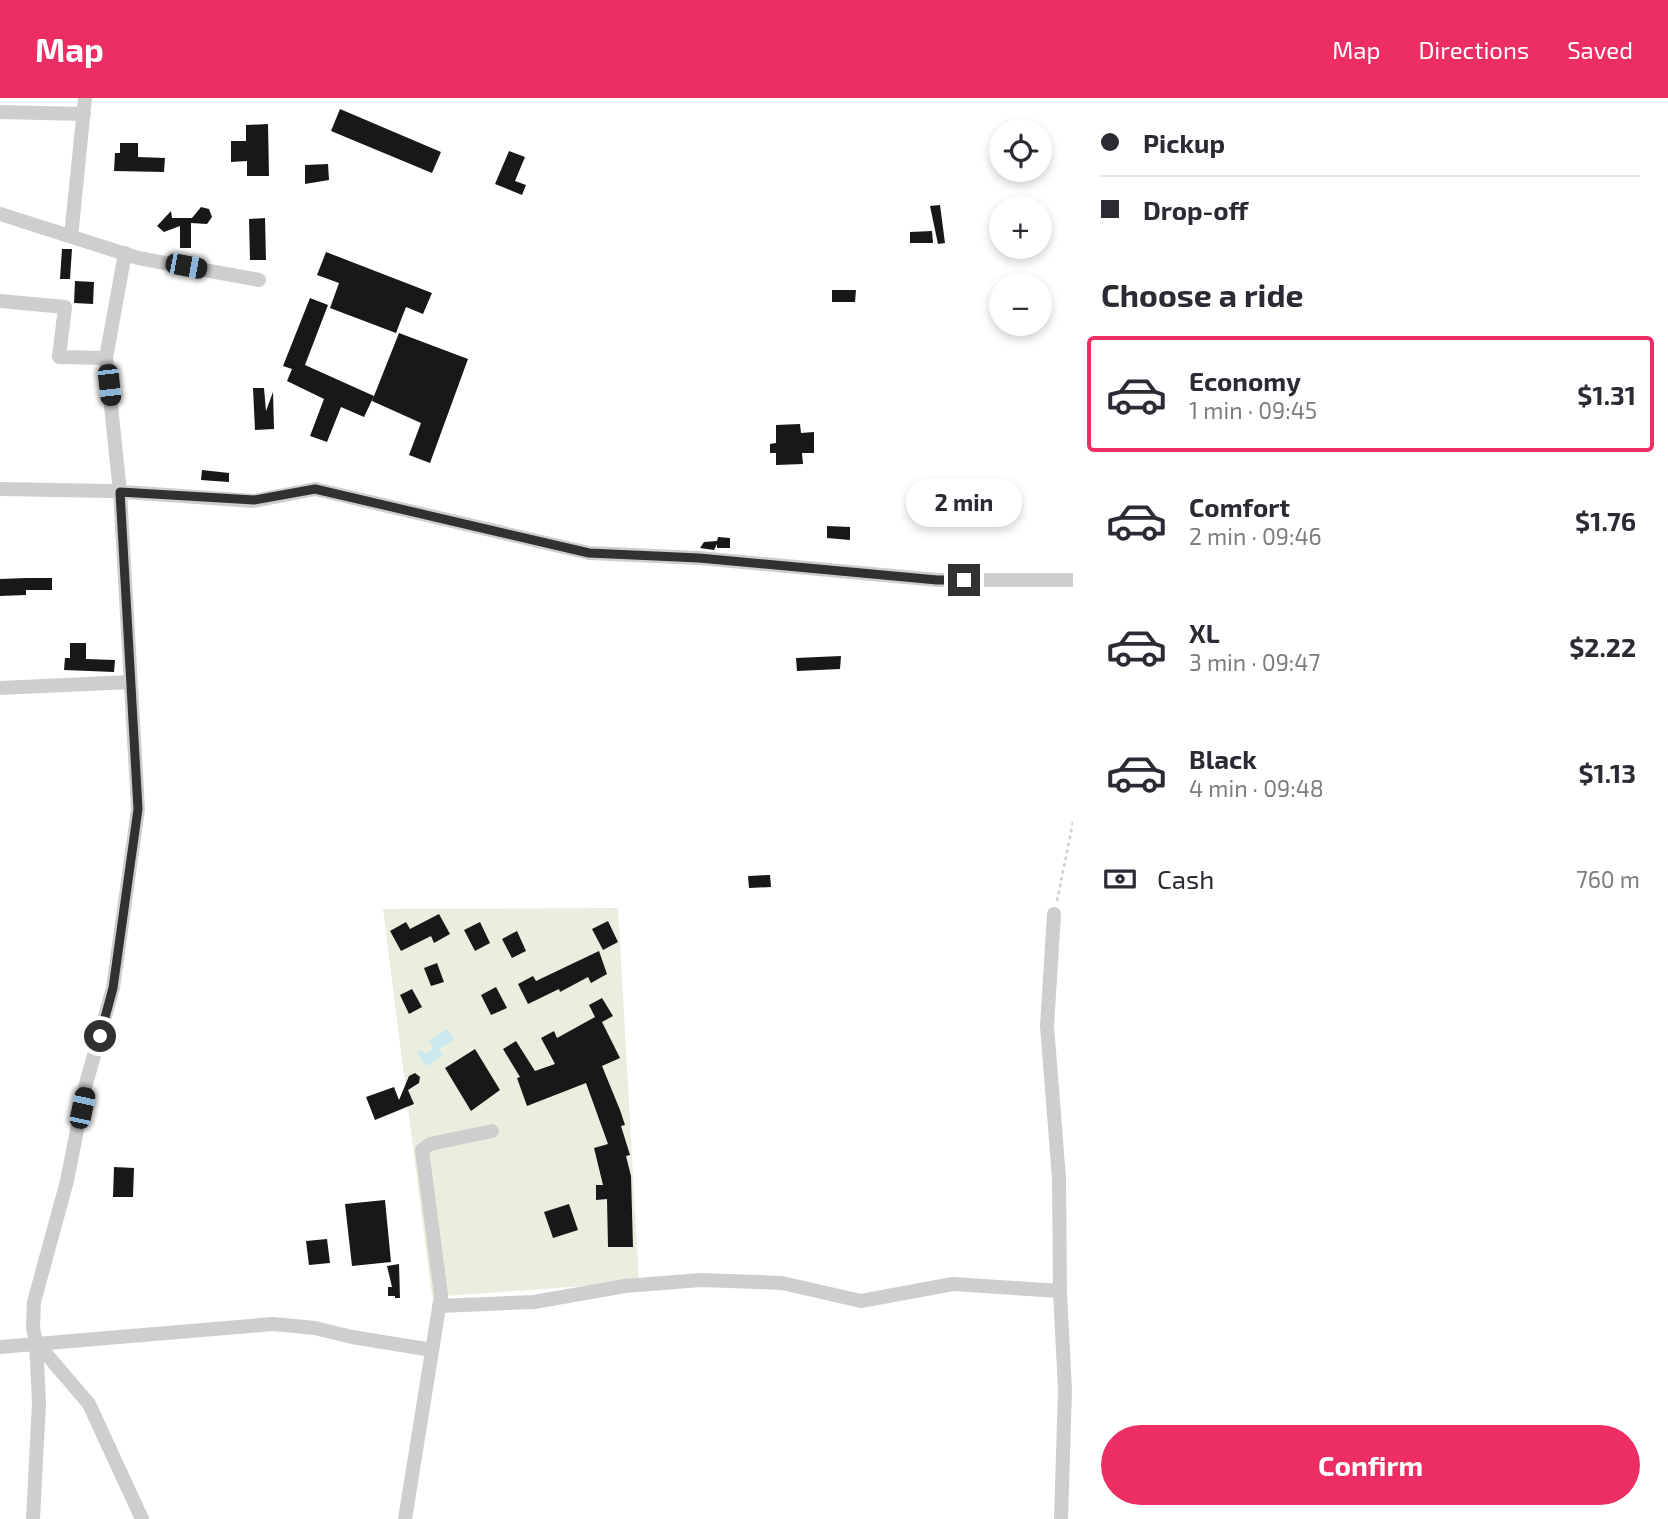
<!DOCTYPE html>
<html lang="en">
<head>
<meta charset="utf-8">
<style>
  :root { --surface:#fff; --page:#f2f2f3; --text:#2b2b33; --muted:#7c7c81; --line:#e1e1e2; --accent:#ed2e64 }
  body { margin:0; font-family:"Exo 2",sans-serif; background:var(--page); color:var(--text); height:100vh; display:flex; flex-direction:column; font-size:26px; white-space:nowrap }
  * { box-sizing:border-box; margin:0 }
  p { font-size:23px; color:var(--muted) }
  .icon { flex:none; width:38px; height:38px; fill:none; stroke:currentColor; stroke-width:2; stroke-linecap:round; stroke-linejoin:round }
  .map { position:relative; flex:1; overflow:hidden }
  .sheet { display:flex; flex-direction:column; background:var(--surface); width:595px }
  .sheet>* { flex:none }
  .top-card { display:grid; align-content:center; height:154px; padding:0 28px; background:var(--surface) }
  .buttons { position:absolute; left:989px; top:21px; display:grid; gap:14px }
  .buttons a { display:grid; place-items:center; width:63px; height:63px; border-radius:50%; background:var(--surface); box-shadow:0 4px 10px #0003; font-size:35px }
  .end { position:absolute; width:32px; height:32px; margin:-16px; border:9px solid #313131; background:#fff; box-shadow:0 0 0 4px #fff }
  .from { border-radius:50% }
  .bubble { position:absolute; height:49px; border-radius:24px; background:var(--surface); box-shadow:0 4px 10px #0003; font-size:23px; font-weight:700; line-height:49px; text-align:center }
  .car { position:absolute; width:21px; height:42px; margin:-21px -10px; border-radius:9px; box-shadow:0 0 5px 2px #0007; background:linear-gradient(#222 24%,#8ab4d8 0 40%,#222 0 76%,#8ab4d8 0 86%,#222 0) }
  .top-card b { display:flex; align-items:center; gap:24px; height:66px; font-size:26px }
  .top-card b+b { border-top:2px solid var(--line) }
  .top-card i { width:18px; height:18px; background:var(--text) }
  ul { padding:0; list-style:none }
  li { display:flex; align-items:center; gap:21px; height:116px; margin:0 14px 10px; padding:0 14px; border:4px solid transparent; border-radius:7px }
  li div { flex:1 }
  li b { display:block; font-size:26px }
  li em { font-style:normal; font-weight:700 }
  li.selected { border-color:var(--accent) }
  li>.icon { width:63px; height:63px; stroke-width:1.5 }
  h2 { padding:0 28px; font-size:32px; line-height:84px }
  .pay { display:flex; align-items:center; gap:18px; height:77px; padding:0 28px; font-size:26px }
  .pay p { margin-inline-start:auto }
  .primary-button { display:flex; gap:14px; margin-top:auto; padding:14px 28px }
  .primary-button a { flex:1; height:80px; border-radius:42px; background:var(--accent); color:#fff; font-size:28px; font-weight:700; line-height:80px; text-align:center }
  header { display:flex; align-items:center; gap:42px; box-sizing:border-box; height:98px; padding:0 35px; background:var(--accent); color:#fff }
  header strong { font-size:33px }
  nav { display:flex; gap:38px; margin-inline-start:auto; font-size:24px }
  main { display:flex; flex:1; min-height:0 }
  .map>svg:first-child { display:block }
  .green { fill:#eaeedf }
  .water { fill:#cbe8ee }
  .building { fill:#181818 }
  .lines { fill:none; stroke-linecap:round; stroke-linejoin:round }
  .path { stroke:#cecece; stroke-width:2.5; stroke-dasharray:3.5 3.5; stroke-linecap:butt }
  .minor { stroke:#cecece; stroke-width:14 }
  .route { stroke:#313131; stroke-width:9 }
</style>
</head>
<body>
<header>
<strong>Map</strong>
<nav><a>Map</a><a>Directions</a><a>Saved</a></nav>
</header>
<main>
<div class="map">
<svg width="1073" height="1421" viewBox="0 0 1073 1421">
  <rect width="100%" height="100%" fill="#fff"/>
  <path class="green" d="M618 810 639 1184 432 1199 383 811Z"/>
  <path class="water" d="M447 931 454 942 439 951 443 958 426 968 417 955 422 952 426 956 433 951 429 943Z"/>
  <path class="building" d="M340 11 441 54 432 75 331 33Z
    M268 26 269 78H247V63L231 64V43H246V27Z
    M120 45H138V59L165 60 164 74 114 73 115 55H120Z
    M509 53 525 59 515 83 526 87 522 97 495 86Z
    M328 66 329 82 305 86V67Z
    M940 107 945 145 938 146 930 108Z
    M201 109 209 111 212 119 207 126 191 125V150H180V128L164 134 157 128 171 113 172 120H192Z
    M265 120 266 162H250L249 121Z
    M932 133 933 145H910V134Z
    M62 151H72L70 181H60Z
    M326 154 432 195 423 216 406 209 396 235 330 210 339 185 317 177Z
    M75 183 94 184 93 206 74 205Z
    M832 192H856L855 204H832Z
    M310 200 328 207 305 267 374 298 364 319 341 309 327 344 310 338 324 301 287 283 292 271 283 268Z
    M399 235 468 261 430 365 409 357 421 325 372 303Z
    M253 290H264L266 313 273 294 274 331 255 332Z
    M800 326 801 335 814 334V355H802L803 366 776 367V355H770V346L776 345V327Z
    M202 372 229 375V384L201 382Z
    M827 428 850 429V442L827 440Z
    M718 439 730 440V450H717V446L714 452 700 450 704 444 717 443Z
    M26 480H52V492H26V497L0 498V481Z
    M70 545H86V561L115 562 114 574 64 572 65 560H70Z
    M841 558 840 571 797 573 796 560Z
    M770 777 771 789 749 790 748 778Z
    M439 816 450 836 434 845 431 838 401 853 390 833 406 824 410 831Z
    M608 823 618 844 603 852 592 831Z
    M480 824 490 845 475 853 464 832Z
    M517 833 526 853 512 860 502 841Z
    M599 853 607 876 591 885 588 879 560 894 559 891 528 906 518 886 533 878 536 883Z
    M437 865 444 884 431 888 424 870Z
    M496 889 507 910 491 917 481 897Z
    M412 891 422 909 409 916 400 897Z
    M602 900 613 918 602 924 620 960 602 968 620 1012 625 1027 621 1028 630 1057 626 1058 631 1078 633 1149H608L607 1101 596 1102V1087H603L594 1050 608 1046 586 985 527 1008 517 980 520 979 503 951 516 943 535 973 555 966 541 940 554 933 557 940 595 919 589 907Z
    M475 951 500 992 471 1013 445 970Z
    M415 975 420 979 419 985 408 992 414 1006 375 1022 366 999 394 989 399 1002 409 978Z
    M114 1069 134 1070 133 1099H113Z
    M385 1102 391 1164 352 1168 345 1106Z
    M569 1106 578 1132 553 1140 544 1114Z
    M327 1141 330 1165 309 1167 306 1143Z
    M399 1166 400 1200H395V1198H388V1189H392L387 1168Z"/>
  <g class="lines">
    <path class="path" d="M1057 803 1073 724"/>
    <path class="minor" d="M0 14 84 16
      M0 116 138 160 259 182
      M71 139 85 0
      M0 203 65 209 59 259 106 260
      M0 391 110 393 254 403 315 391 589 455 699 460 937 482H1073
      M0 590 130 584
      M1054 816 1047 928 1059 1080 1060 1193 1065 1292 1061 1421
      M439 1208 534 1204 625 1188 701 1182 782 1185 861 1203 953 1186 1060 1193
      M36 1244 89 1306 142 1421
      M0 1249 273 1226 315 1230 352 1239 432 1252
      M33 1421 39 1305 36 1244 33 1230 34 1204 67 1083 86 986 113 890 138 711 120 394 106 260 125 155
      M405 1421 441 1197 422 1052 430 1046 492 1033"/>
  </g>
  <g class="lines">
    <path class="route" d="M100 938 113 890 138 711 120 394 254 402 315 391 589 455 699 460 937 482H964"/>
  </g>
</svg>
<div class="buttons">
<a><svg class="icon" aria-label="locate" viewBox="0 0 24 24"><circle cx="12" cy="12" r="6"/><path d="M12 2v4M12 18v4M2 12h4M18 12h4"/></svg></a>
<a>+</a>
<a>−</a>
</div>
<i class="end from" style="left:100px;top:938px"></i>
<i class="end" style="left:964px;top:482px"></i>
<div class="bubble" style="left:906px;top:380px;width:116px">2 min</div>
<i class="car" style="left:186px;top:168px;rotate:101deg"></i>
<i class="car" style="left:109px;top:287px;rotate:174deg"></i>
<i class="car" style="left:82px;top:1010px;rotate:12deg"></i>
</div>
<section class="sheet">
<div class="top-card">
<b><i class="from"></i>Pickup</b>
<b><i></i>Drop-off</b>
</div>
<h2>Choose a ride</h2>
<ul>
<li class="selected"><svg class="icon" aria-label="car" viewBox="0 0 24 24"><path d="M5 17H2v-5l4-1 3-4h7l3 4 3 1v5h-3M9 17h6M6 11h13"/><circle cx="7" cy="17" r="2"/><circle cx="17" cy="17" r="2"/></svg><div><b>Economy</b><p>1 min · 09:45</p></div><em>$1.31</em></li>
<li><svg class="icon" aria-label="car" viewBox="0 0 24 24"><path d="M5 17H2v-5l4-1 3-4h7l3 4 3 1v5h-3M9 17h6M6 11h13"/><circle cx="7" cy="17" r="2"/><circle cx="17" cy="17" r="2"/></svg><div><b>Comfort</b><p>2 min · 09:46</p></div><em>$1.76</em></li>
<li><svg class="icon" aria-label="car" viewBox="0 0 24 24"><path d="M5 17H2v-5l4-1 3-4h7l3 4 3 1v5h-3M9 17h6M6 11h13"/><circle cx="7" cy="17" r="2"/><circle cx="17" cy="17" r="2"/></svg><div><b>XL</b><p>3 min · 09:47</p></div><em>$2.22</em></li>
<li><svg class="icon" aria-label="car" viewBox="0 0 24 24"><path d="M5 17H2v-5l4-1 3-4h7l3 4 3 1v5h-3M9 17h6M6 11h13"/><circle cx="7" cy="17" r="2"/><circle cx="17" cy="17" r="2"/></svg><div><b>Black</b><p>4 min · 09:48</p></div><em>$1.13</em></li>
</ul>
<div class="pay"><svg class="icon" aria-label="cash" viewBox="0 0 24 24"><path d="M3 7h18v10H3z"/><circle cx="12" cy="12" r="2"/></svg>Cash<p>760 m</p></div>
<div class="primary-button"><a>Confirm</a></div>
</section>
</main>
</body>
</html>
